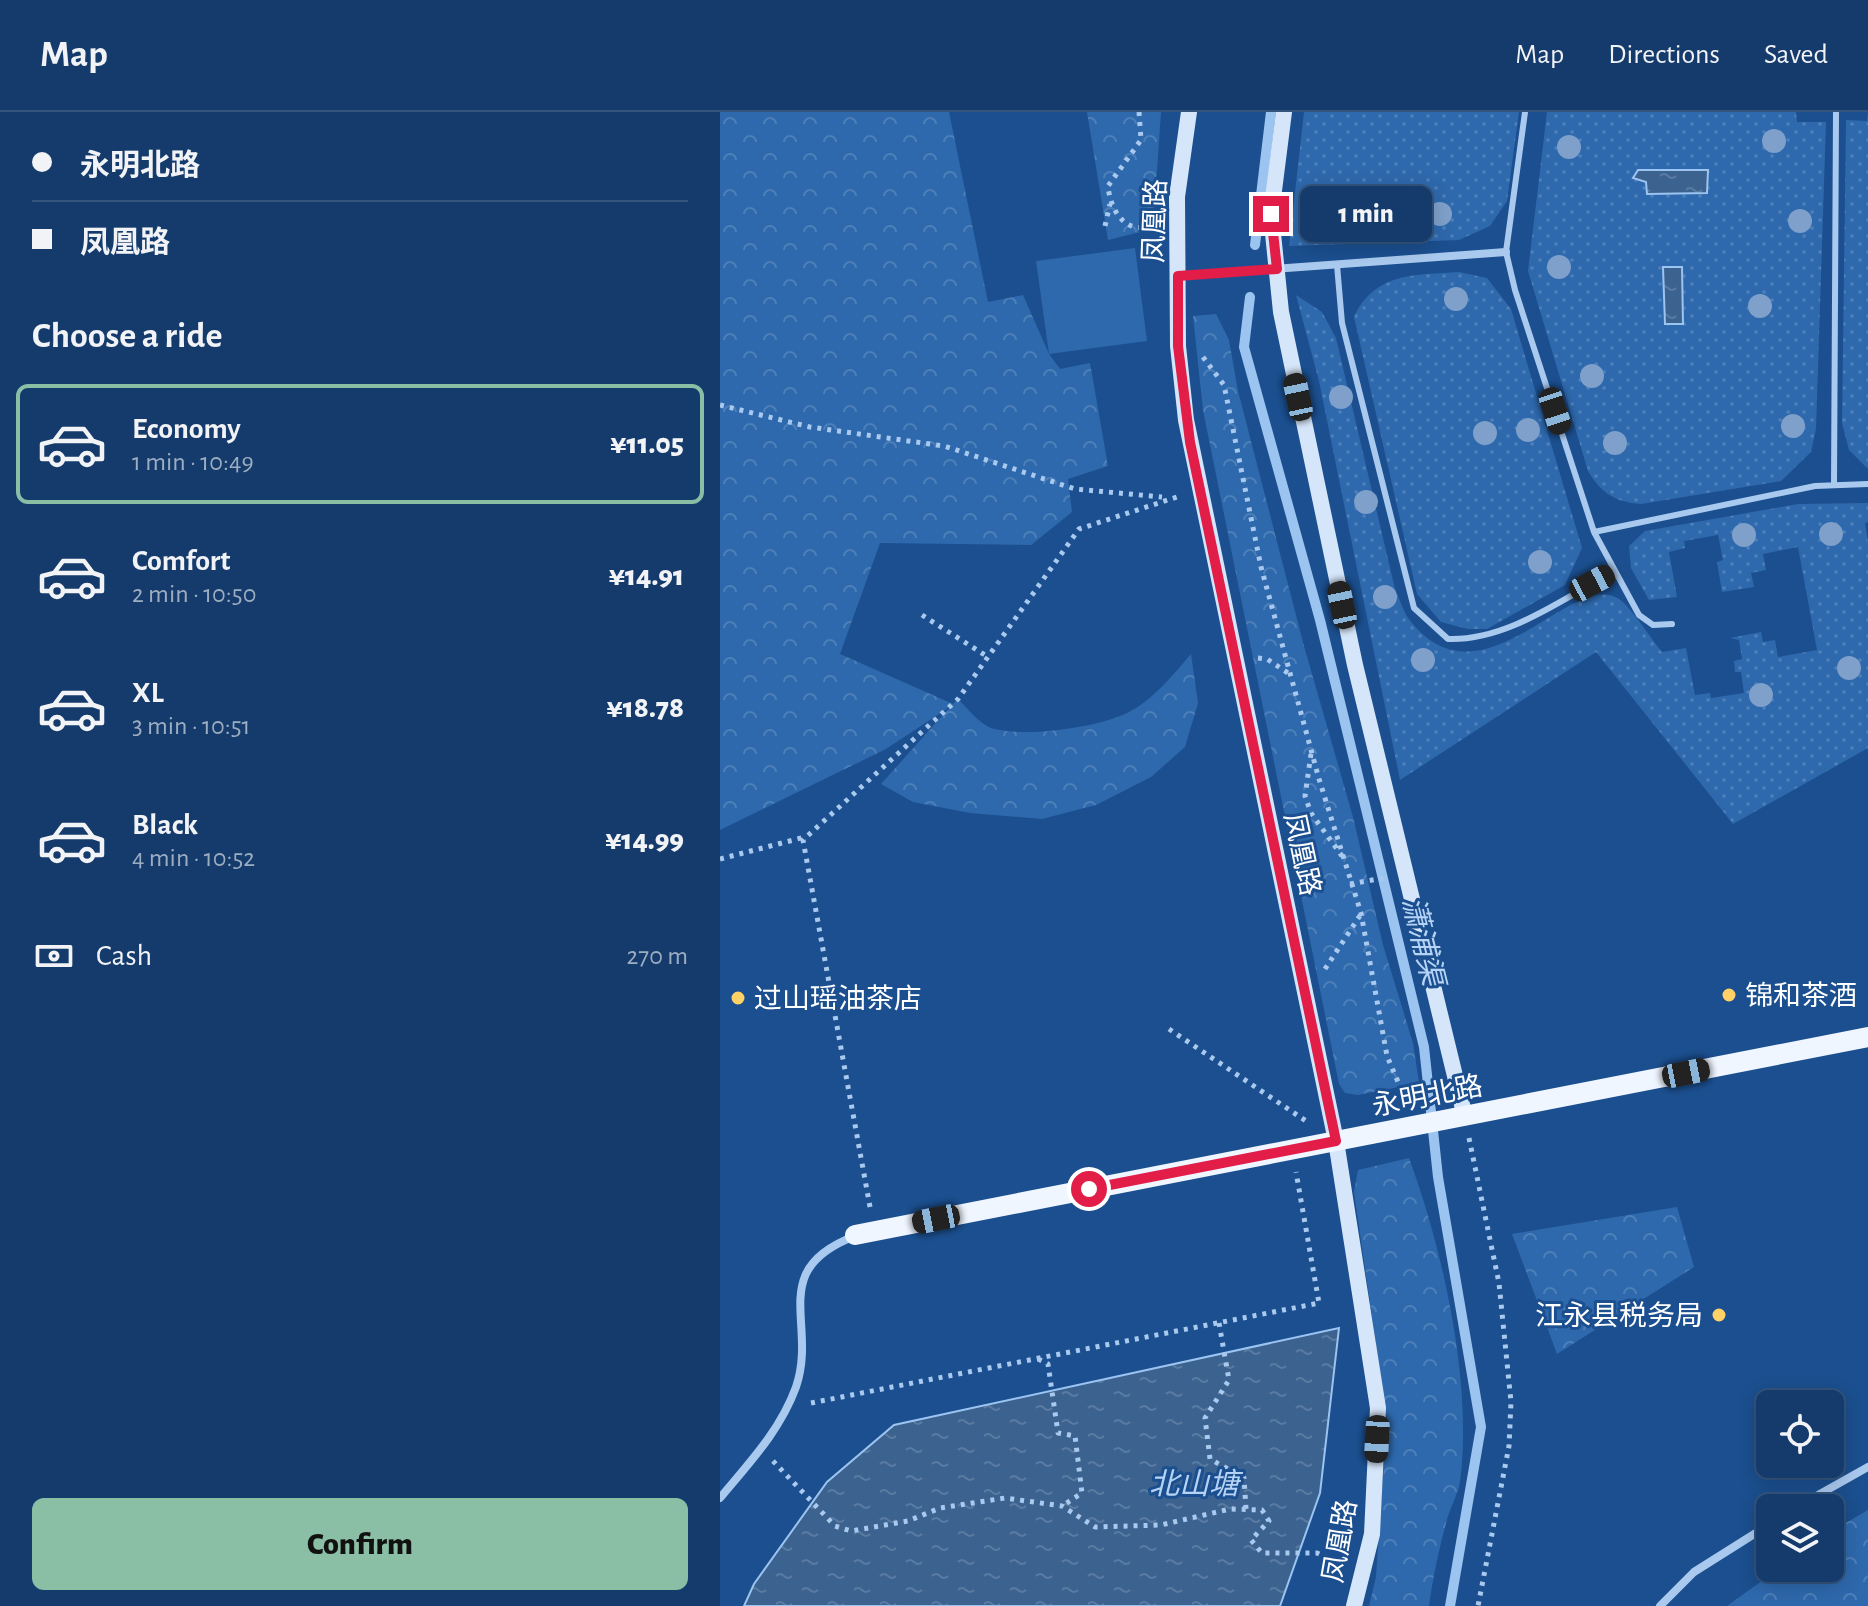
<!DOCTYPE html>
<html lang="en">
<head>
<meta charset="utf-8">
<style>
  :root { --surface:#143b6b; --page:#214673; --text:#f1f3f6; --muted:#9dadc1; --line:#33557e; --accent:#8abfa5 }
  body { margin:0; font-family:"Alegreya Sans","Noto Sans SC",sans-serif; background:var(--page); color:var(--text); height:100vh; display:flex; flex-direction:column; font-size:30px; white-space:nowrap }
  * { box-sizing:border-box; margin:0 }
  p { font-size:26px; color:var(--muted) }
  .icon { flex:none; width:44px; height:44px; fill:none; stroke:currentColor; stroke-width:2; stroke-linecap:round; stroke-linejoin:round }
  .map { position:relative; flex:1; overflow:hidden }
  .panel { display:flex; flex-direction:column; background:var(--surface); width:720px }
  .panel>* { flex:none }
  .banner { display:grid; align-content:center; height:176px; padding:0 32px; background:var(--surface) }
  .controls { position:absolute; left:1036px; top:1278px; display:grid; gap:16px }
  .controls a { display:grid; place-items:center; width:88px; height:88px; border-radius:12px; background:var(--surface); box-shadow:0 4px 20px #0003,0 0 0 2px var(--line); font-size:40px }
  .end { position:absolute; width:36px; height:36px; margin:-18px; border:10px solid #e11d48; background:#fff; box-shadow:0 0 0 4px #fff }
  .from { border-radius:50% }
  .bubble { position:absolute; height:56px; border-radius:12px; background:var(--surface); box-shadow:0 4px 20px #0003,0 0 0 2px var(--line); font-size:26px; font-weight:800; line-height:56px; text-align:center }
  .car { position:absolute; width:24px; height:48px; margin:-24px -12px; border-radius:10px; box-shadow:0 0 6px 2px #0007; background:linear-gradient(#222 24%,#8ab4d8 0 40%,#222 0 76%,#8ab4d8 0 86%,#222 0) }
  .banner b { display:flex; align-items:center; gap:28px; height:76px; font-size:30px }
  .banner b+b { border-top:2px solid var(--line) }
  .banner i { width:20px; height:20px; background:var(--text) }
  ul { padding:0; list-style:none }
  li { display:flex; align-items:center; gap:24px; height:120px; margin:0 16px 12px; padding:0 16px; border:4px solid transparent; border-radius:12px }
  li div { flex:1 }
  li b { display:block; font-size:30px }
  li em { font-style:normal; font-weight:800 }
  li.selected { border-color:var(--accent) }
  li>.icon { width:72px; height:72px; stroke-width:1.5 }
  h2 { padding:0 32px; font-size:36px; line-height:96px }
  .pay { display:flex; align-items:center; gap:20px; height:88px; padding:0 32px; font-size:30px }
  .pay p { margin-inline-start:auto }
  .action { display:flex; gap:16px; margin-top:auto; padding:16px 32px }
  .action a { flex:1; height:92px; border-radius:12px; background:var(--accent); color:#111; font-size:32px; font-weight:800; line-height:92px; text-align:center }
  header { display:flex; align-items:center; gap:48px; box-sizing:border-box; height:112px; padding:0 40px; background:var(--surface); border-bottom:2px solid var(--line) }
  header strong { font-size:38px }
  nav { display:flex; gap:44px; margin-inline-start:auto; font-size:28px }
  main { display:flex; flex:1; min-height:0 }
  .map>svg:first-child { display:block }
  .grass { fill:url(#grass-dots) }
  .forest { fill:url(#forest-crowns) }
  .pitch { fill:#2e69ad }
  .water { fill:url(#water-ripples); stroke:#9cc4f0; stroke-width:2 }
  .lines { fill:none; stroke-linecap:round; stroke-linejoin:round }
  .stream { stroke:#9cc4f0; stroke-width:10 }
  .path { stroke:#a9c9ee; stroke-width:5; stroke-dasharray:4 6; stroke-linecap:butt }
  .service { stroke:#a9c9ee; stroke-width:6 }
  .minor { stroke:#a9c9ee; stroke-width:8 }
  .secondary { stroke:#d6e6fa; stroke-width:16 }
  .primary { stroke:#f0f6ff; stroke-width:20 }
  .tree { fill:#7ea0ca }
  .route { stroke:#e11d48; stroke-width:10 }
  .poi-dot { fill:#ffd166; stroke:#1b4f8f; stroke-width:3 }
  .labels { text-anchor:middle; stroke-width:6; stroke-linejoin:round; paint-order:stroke }
  .street-label { font-size:28px; fill:#fff; stroke:#1b4f8f }
  .poi-label { font-size:28px; fill:#fff; stroke:#1b4f8f; text-anchor:start }
  .water-label { font-size:30px; font-style:italic; fill:#b5d3f5; stroke:#1b4f8f }
</style>
</head>
<body>
<header>
<strong>Map</strong>
<nav><a>Map</a><a>Directions</a><a>Saved</a></nav>
</header>
<main>
<section class="panel">
<div class="banner">
<b><i class="from"></i>永明北路</b>
<b><i></i>凤凰路</b>
</div>
<h2>Choose a ride</h2>
<ul>
<li class="selected"><svg class="icon" aria-label="car" viewBox="0 0 24 24"><path d="M5 17H2v-5l4-1 3-4h7l3 4 3 1v5h-3M9 17h6M6 11h13"/><circle cx="7" cy="17" r="2"/><circle cx="17" cy="17" r="2"/></svg><div><b>Economy</b><p>1 min · 10:49</p></div><em>¥11.05</em></li>
<li><svg class="icon" aria-label="car" viewBox="0 0 24 24"><path d="M5 17H2v-5l4-1 3-4h7l3 4 3 1v5h-3M9 17h6M6 11h13"/><circle cx="7" cy="17" r="2"/><circle cx="17" cy="17" r="2"/></svg><div><b>Comfort</b><p>2 min · 10:50</p></div><em>¥14.91</em></li>
<li><svg class="icon" aria-label="car" viewBox="0 0 24 24"><path d="M5 17H2v-5l4-1 3-4h7l3 4 3 1v5h-3M9 17h6M6 11h13"/><circle cx="7" cy="17" r="2"/><circle cx="17" cy="17" r="2"/></svg><div><b>XL</b><p>3 min · 10:51</p></div><em>¥18.78</em></li>
<li><svg class="icon" aria-label="car" viewBox="0 0 24 24"><path d="M5 17H2v-5l4-1 3-4h7l3 4 3 1v5h-3M9 17h6M6 11h13"/><circle cx="7" cy="17" r="2"/><circle cx="17" cy="17" r="2"/></svg><div><b>Black</b><p>4 min · 10:52</p></div><em>¥14.99</em></li>
</ul>
<div class="pay"><svg class="icon" aria-label="cash" viewBox="0 0 24 24"><path d="M3 7h18v10H3z"/><circle cx="12" cy="12" r="2"/></svg>Cash<p>270 m</p></div>
<div class="action"><a>Confirm</a></div>
</section>
<div class="map">
<svg width="1148" height="1494" viewBox="0 0 1148 1494">
  <defs>
    <pattern id="grass-dots" width="8" height="8" patternUnits="userSpaceOnUse" patternTransform="scale(2)"><rect width="8" height="8" fill="#2e69ad"/><path d="M2 2h.1M6 6h.1" fill="none" stroke="#4d80b9" stroke-width="1.8" stroke-linecap="round"/></pattern>
    <pattern id="forest-crowns" width="20" height="18" patternUnits="userSpaceOnUse" patternTransform="scale(2)"><rect width="20" height="18" fill="#2e69ad"/><path d="M2 6a3 3 0 1 1 6 0M12 15a3 3 0 1 1 6 0" fill="none" stroke="#4d80b9"/></pattern>
    <pattern id="water-ripples" width="26" height="14" patternUnits="userSpaceOnUse" patternTransform="scale(2)"><rect width="26" height="14" fill="#3c6290"/><path d="M2 4q2-2 4 0t4 0M15 11q2-2 4 0t4 0" fill="none" stroke="#597aa1"/></pattern>
  </defs>
  <rect width="100%" height="100%" fill="#1b4f8f"/>
  <path class="grass" d="M584 0H799L787 89 770 114 739 128 569 134Z
    M827 0H1076L1077 10H1106L1096 317 1091 340 1061 369 921 392C895 390 881 381 868 359L808 159Z
    M1148 0V357L1129 338 1122 311 1126 8 1147 9Z
    M739 160 767 166 791 197 862 436 845 473 767 517H748L721 510 697 482 634 205C655 160 695 163 739 160Z
    M576 183 602 200 616 226 675 477C680 488 684 502 692 511 764 598 852 456 899 487 912 496 931 527 942 540L966 536 975 583 990 581 991 586 1024 581 1021 560H1015L1014 549 1022 547 1019 528 1010 526 1041 520 1043 530 1055 528 1058 545 1097 538 1078 435 1043 442 1046 458 1031 461 1034 475 1002 480 997 450 1003 448 998 423 964 429 965 436 949 440 957 485 929 488 911 456 909 434 925 419 1078 392 1148 391V410L1145 411 1148 430V636L1013 712 876 540 680 668 599 269Z"/>
  <path class="forest" d="M0 0H229L268 190 303 183 329 242 340 257 370 251 388 354 348 367 352 400 311 433 160 431 120 542 233 592 238 587C247 596 260 612 271 616 304 626 376 616 407 601 432 589 453 563 471 542L478 591 465 635 431 665 376 693 322 707 250 701 193 690 161 672 231 594 166 637 0 718Z
    M367 0H441L433 117 388 128Z
    M496 202 509 228 518 279 584 534 633 705 663 833 693 931 699 971 638 983 625 981 619 972 483 298 473 204Z
    M689 1046C723 1138 753 1272 740 1370 738 1381 732 1393 728 1404 720 1433 713 1464 709 1494H649L656 1465 667 1308 634 1080 638 1058Z
    M957 1095 974 1155 837 1242 792 1122Z
    M1148 1398V1494H1007L1060 1456H1110V1420Z"/>
  <path class="pitch" d="M415 136 427 229 329 242 316 149Z"/>
  <path class="water" d="M918 58H988L987 81 927 82 926 70 913 66Z
    M943 155H962L963 212H945Z
    M619 1216 600 1381 560 1494H24L34 1472 107 1370 174 1313Z"/>
  <g class="lines">
    <path class="stream" d="M535 133 551 0
      M530 185 524 235 600 508 704 935 718 1065 761 1315 730 1494"/>
    <path class="path" d="M419 0 421 28 388 74C390 95 402 120 427 115
      M385 114 390 92
      M483 245 504 273 541 455 599 667 641 801 667 944 687 991
      M0 293 90 315 224 334 355 377 442 385
      M202 503 268 545
      M538 546 547 547 571 563
      M591 642 585 684 591 701 622 744
      M0 747 85 725
      M630 772 664 766
      M605 857 641 802
      M449 917 586 1009
      M749 1026 779 1171 791 1290 789 1334 758 1494
      M150 1095 83 728 238 587 359 417 460 384
      M499 1211 509 1268 485 1306 490 1347 524 1366 526 1397
      M318 1247 328 1252 338 1321 355 1324 362 1381 342 1394
      M91 1291 599 1191 576 1060
      M53 1349 115 1414 131 1419 188 1409 220 1396 285 1386 342 1394 375 1415 441 1413 510 1397 542 1398 549 1409 531 1428 542 1441H597L623 1453"/>
    <path class="service" d="M805 0 786 140 795 178 874 420 1095 374 1148 372
      M617 153 622 211 694 496 728 527C788 529 843 486 895 459
      M1114 372 1116 0
      M874 420 919 503 933 513 952 512"/>
    <path class="minor" d="M458 164 786 140
      M0 1386C29 1351 60 1319 76 1275 98 1211 46 1158 135 1124
      M1075 1396 1148 1355
      M940 1494 974 1460 1050 1412"/>
    <path class="secondary" d="M469 0 457 85 458 234 466 308 616 1029 658 1296 652 1422 634 1494
      M564 0 551 102 561 200 635 553 745 1005"/>
    <path class="primary" d="M135 1123 1148 925"/>
  </g>
  <g class="tree">
    <circle cx="1054" cy="29" r="12"/>
    <circle cx="849" cy="35" r="12"/>
    <circle cx="720" cy="102" r="12"/>
    <circle cx="1080" cy="109" r="12"/>
    <circle cx="839" cy="155" r="12"/>
    <circle cx="736" cy="187" r="12"/>
    <circle cx="1040" cy="194" r="12"/>
    <circle cx="872" cy="264" r="12"/>
    <circle cx="621" cy="285" r="12"/>
    <circle cx="1073" cy="314" r="12"/>
    <circle cx="808" cy="318" r="12"/>
    <circle cx="765" cy="321" r="12"/>
    <circle cx="895" cy="331" r="12"/>
    <circle cx="646" cy="390" r="12"/>
    <circle cx="1111" cy="422" r="12"/>
    <circle cx="1024" cy="423" r="12"/>
    <circle cx="820" cy="450" r="12"/>
    <circle cx="665" cy="485" r="12"/>
    <circle cx="703" cy="548" r="12"/>
    <circle cx="1129" cy="556" r="12"/>
    <circle cx="1041" cy="583" r="12"/>
  </g>
  <g class="lines">
    <path class="route" d="M369 1077 616 1029 470 330 458 234V164L557 157 551 102"/>
  </g>
  <g class="poi-dot">
    <circle cx="1009" cy="883" r="8"/>
    <circle cx="18" cy="886" r="8"/>
    <circle cx="999" cy="1203" r="8"/>
  </g>
  <g class="labels">
    <g class="street-label">
      <text transform="translate(434 109) rotate(-88)" y="10">凤凰路</text>
      <text transform="translate(583 742) rotate(78)" y="10">凤凰路</text>
      <text transform="translate(707 983) rotate(-11)" y="10">永明北路</text>
      <text transform="translate(619 1429) rotate(-80)" y="10">凤凰路</text>
    </g>
    <g class="poi-label">
      <text x="1025" y="893">锦和茶酒</text>
      <text x="34" y="896">过山瑶油茶店</text>
      <text x="983" y="1213" text-anchor="end">江永县税务局</text>
    </g>
    <g class="water-label">
      <text transform="translate(703 829) rotate(76)" y="10">潇浦渠</text>
      <text x="474" y="1382">北山塘</text>
    </g>
  </g>
</svg>
<div class="controls">
<a><svg class="icon" aria-label="locate" viewBox="0 0 24 24"><circle cx="12" cy="12" r="6"/><path d="M12 2v4M12 18v4M2 12h4M18 12h4"/></svg></a>
<a><svg class="icon" aria-label="layers" viewBox="0 0 24 24"><path d="M12 4l9 5-9 5-9-5zM3 14l9 5 9-5"/></svg></a>
</div>
<i class="end from" style="left:369px;top:1077px"></i>
<i class="end" style="left:551px;top:102px"></i>
<div class="bubble" style="left:580px;top:74px;width:132px">1 min</div>
<i class="car" style="left:578px;top:285px;rotate:348deg"></i>
<i class="car" style="left:835px;top:299px;rotate:162deg"></i>
<i class="car" style="left:872px;top:471px;rotate:62deg"></i>
<i class="car" style="left:622px;top:493px;rotate:348deg"></i>
<i class="car" style="left:966px;top:961px;rotate:79deg"></i>
<i class="car" style="left:216px;top:1107px;rotate:259deg"></i>
<i class="car" style="left:657px;top:1327px;rotate:183deg"></i>
</div>
</main>
</body>
</html>
